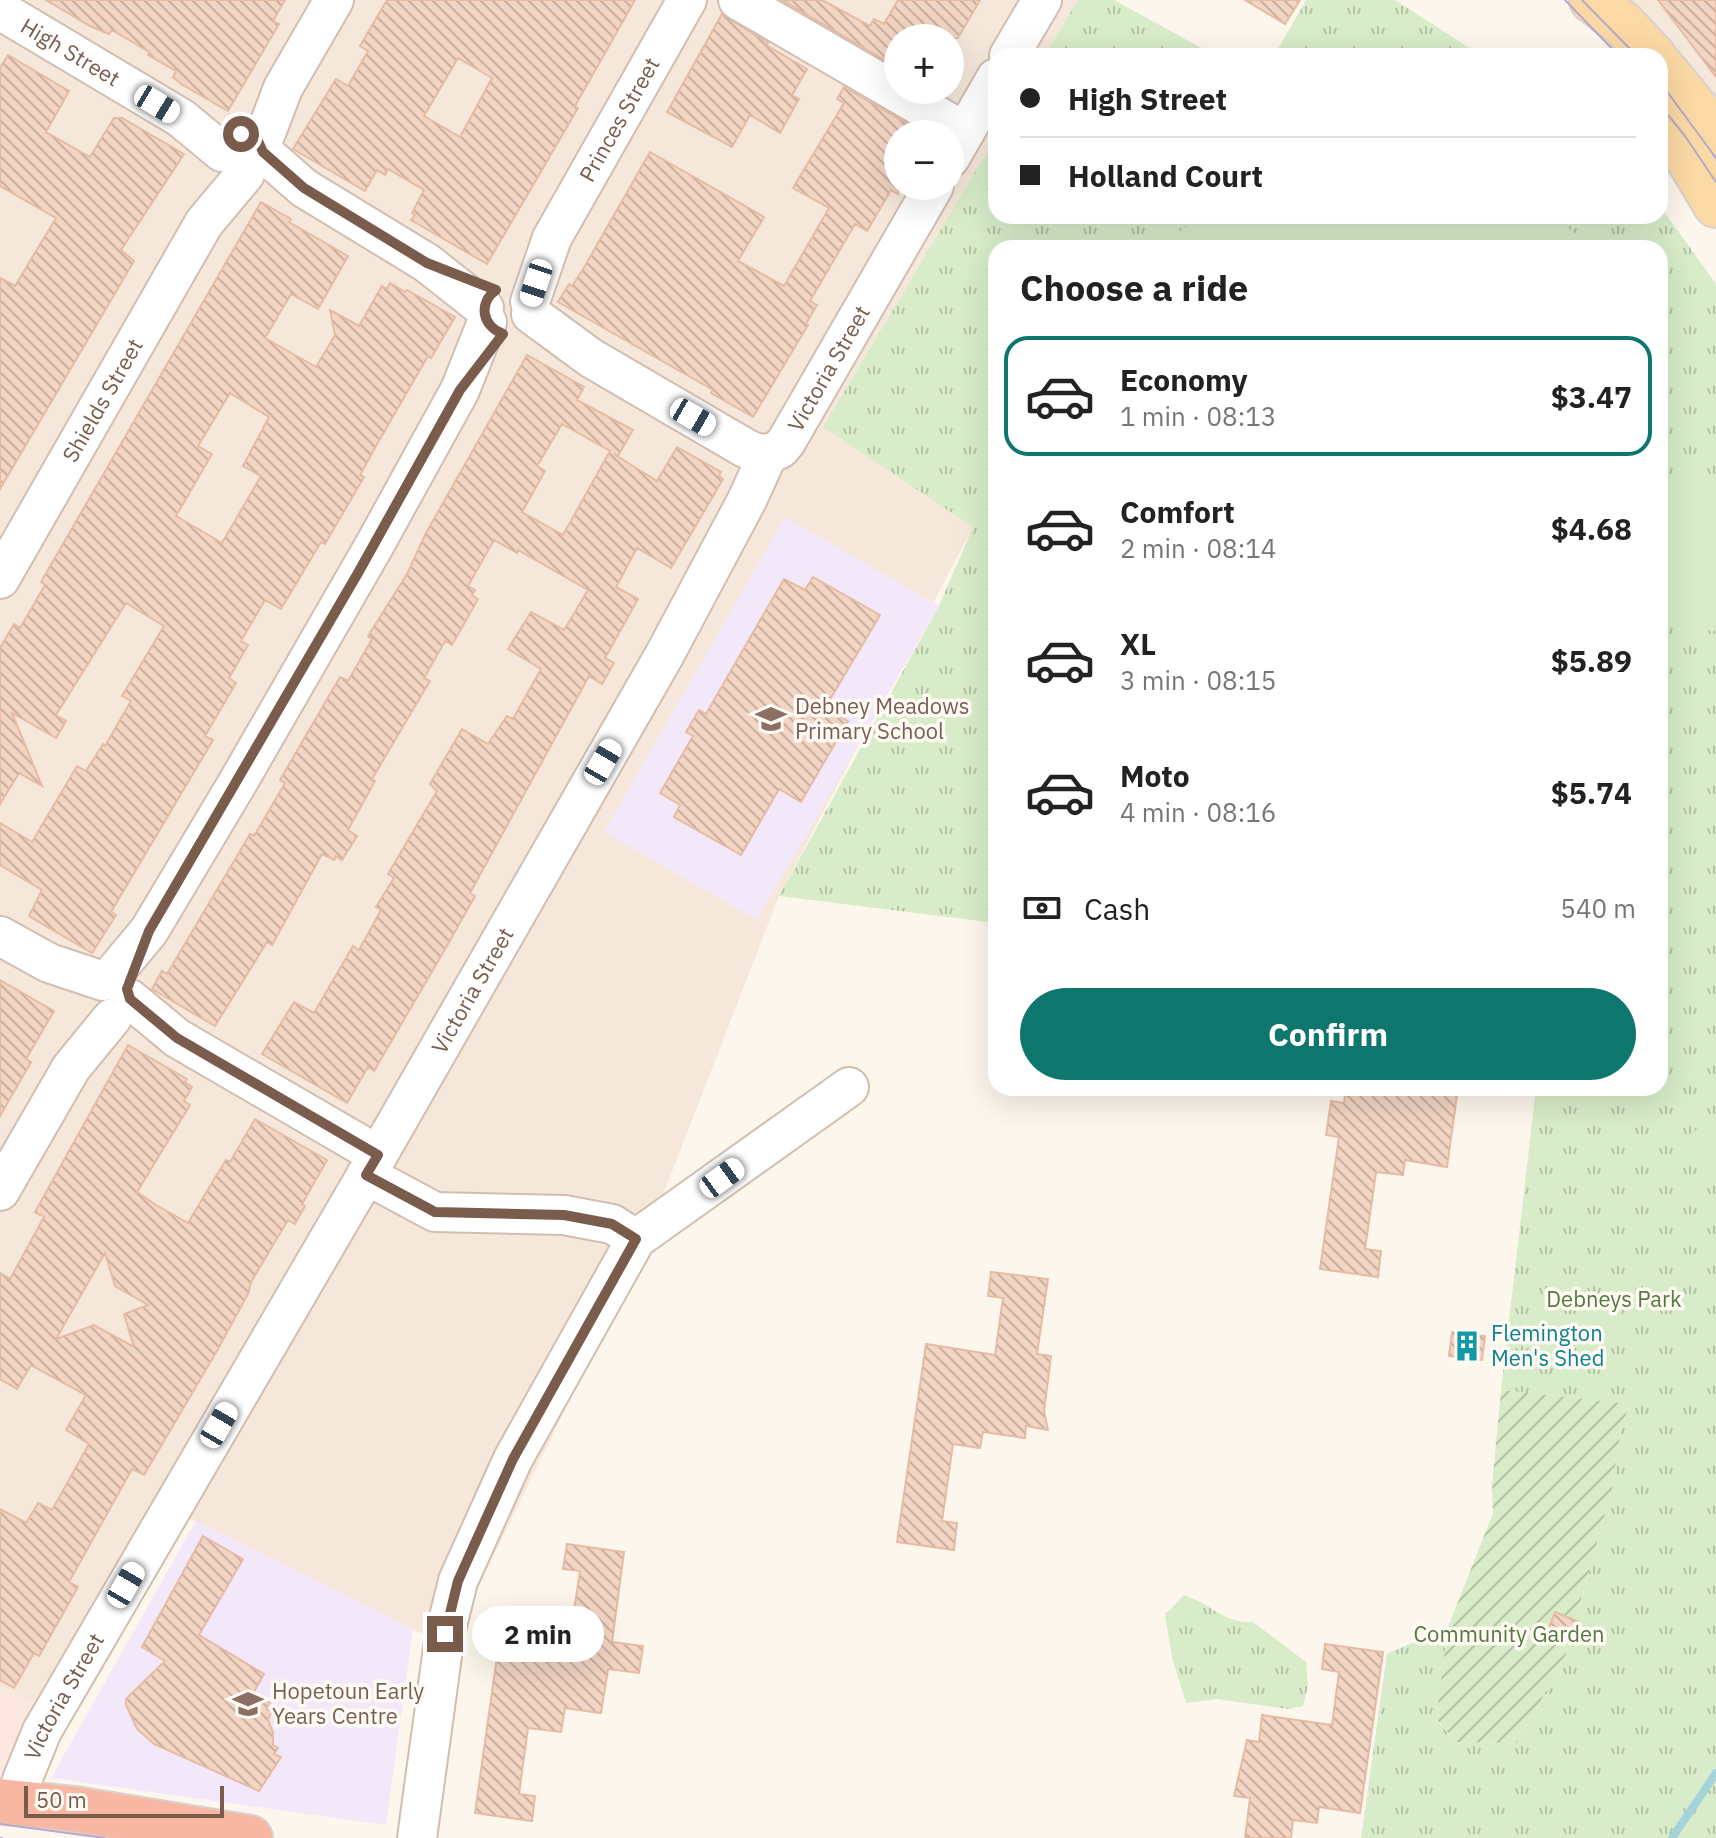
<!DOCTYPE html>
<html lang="en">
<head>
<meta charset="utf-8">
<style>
  :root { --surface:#fff; --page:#f6f6f6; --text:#222; --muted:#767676; --line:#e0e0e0; --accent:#0f766e }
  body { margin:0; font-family:"IBM Plex Sans",sans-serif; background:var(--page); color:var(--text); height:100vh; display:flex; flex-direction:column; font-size:30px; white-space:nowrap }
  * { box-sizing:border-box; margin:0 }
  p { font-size:26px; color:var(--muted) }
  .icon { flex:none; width:44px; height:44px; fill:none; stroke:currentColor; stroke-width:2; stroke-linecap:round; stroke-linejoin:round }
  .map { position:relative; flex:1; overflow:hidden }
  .drawer { position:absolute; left:988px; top:240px; width:680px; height:856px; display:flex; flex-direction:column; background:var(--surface); border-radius:24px; box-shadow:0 8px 32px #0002 }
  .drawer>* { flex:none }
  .top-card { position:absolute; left:988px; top:48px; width:680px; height:176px; border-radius:24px; box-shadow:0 8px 32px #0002; display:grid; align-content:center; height:176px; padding:0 32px; background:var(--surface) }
  .fabs { position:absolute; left:884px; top:24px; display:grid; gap:16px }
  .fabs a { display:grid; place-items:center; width:80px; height:80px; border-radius:50%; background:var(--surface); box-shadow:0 8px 32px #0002; font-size:40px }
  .scale { position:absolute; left:24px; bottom:20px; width:200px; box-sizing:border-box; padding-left:8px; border:4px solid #7a5c4d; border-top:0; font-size:22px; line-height:28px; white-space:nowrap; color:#7a5c4d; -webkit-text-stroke:6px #fffaf3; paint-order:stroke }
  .end { position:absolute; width:36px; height:36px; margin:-18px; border:10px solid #7a5c4d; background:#fff; box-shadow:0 0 0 4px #fff }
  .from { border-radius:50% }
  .bubble { position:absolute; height:56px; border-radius:28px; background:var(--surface); box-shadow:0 8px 32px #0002; font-size:26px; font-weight:700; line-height:56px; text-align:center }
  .car { position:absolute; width:24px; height:48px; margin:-24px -12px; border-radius:10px; box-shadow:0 0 6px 2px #0007; background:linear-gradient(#fff 24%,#345 0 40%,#fff 0 76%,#345 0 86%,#fff 0) }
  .top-card b { display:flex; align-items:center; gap:28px; height:76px; font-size:30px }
  .top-card b+b { border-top:2px solid var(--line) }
  .top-card i { width:20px; height:20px; background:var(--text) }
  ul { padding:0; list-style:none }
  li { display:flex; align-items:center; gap:24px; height:120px; margin:0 16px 12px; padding:0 16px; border:4px solid transparent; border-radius:24px }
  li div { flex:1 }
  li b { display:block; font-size:30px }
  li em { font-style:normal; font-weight:700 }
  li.active { border-color:var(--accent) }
  li>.icon { width:72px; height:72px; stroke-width:1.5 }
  h2 { padding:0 32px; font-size:36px; line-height:96px }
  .pay { display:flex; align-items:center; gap:20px; height:88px; padding:0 32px; font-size:30px }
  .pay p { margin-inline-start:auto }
  .cta { display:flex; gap:16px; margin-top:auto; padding:16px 32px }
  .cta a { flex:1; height:92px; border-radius:48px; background:var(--accent); color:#fff; font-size:32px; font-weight:700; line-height:92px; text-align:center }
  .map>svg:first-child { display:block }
  .residential { fill:#f5e8da; fill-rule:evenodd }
  .commercial { fill:#fde8e0 }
  .education { fill:#f3e8fa }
  .grass { fill:url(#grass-tufts) }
  .garden { fill:url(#garden-furrows) }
  .pitch { fill:#d8ecc9 }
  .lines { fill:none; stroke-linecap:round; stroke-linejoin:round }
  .stream { stroke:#a5d3da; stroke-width:8 }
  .building { fill:url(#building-back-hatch); stroke:#e6bba3; stroke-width:2; fill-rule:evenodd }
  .minor-casing { stroke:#d1beb0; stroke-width:42 }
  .major-casing { stroke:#dad1cd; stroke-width:48 }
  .highway-casing { stroke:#dad1cd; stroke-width:48 }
  .minor { stroke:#fff; stroke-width:38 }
  .major { stroke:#fbd9a5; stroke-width:44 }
  .highway { stroke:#f7b7a3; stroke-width:44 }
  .tram { stroke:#b9a8c9; stroke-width:2 }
  .route { stroke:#7a5c4d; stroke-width:10 }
  .labels { text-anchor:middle; stroke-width:7; stroke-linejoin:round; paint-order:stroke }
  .street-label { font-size:22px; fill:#7a5c4d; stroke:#fffaf3 }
  .education-label { font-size:22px; fill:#785e54; stroke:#fffaf3; text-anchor:start }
  .park-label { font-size:22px; fill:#537a41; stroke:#fffaf3 }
  .culture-label { font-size:22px; fill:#0d838f; stroke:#fffaf3; text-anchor:start }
</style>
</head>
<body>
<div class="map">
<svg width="1716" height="1838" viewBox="0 0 1716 1838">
  <defs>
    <pattern id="grass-tufts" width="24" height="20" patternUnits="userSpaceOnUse" patternTransform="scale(2)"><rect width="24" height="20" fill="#d8ecc9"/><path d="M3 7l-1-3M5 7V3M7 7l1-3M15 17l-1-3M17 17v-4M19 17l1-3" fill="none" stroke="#b4c2a5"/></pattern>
    <pattern id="garden-furrows" width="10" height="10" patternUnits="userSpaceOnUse" patternTransform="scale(2)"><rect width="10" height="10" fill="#d8ecc9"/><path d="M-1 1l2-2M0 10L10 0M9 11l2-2" fill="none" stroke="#b4c2a5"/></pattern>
    <pattern id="building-back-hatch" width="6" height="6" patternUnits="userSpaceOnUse" patternTransform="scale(2)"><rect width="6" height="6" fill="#f3d5c3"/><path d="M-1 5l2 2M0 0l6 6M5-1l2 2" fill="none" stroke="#cab0a1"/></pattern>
  </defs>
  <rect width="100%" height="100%" fill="#fdf6ec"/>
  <path class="residential" d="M0 0H1078L1044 56H996V137L823 427 973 527 779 896 637 1262 449 1647 175 1511 54 1715 0 1685ZM898 38H950V90H898ZM898 134H950V186H898Z
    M1628 0H1716V104Z"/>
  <path class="commercial" d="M0 1685 54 1715 22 1774 0 1772Z"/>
  <path class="education" d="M785 517 939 606 757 920 604 832Z
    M196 1521 413 1629 386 1825 51 1778Z"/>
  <path class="grass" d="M1078 0H1114L1216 56H1044Z
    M1306 0H1395L1482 56H1274Z
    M996 137V216H1660V206L1716 284V1838H1361L1387 1654 1448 1627 1436 1720 1456 1742 1517 1743 1565 1657 1612 1489 1621 1428 1630 1405 1501 1390 1536 1088H1660V248H996V923L779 896 939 606 973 527 823 427Z
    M1184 1595C1211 1604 1224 1624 1253 1622L1306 1662 1308 1686 1303 1706 1288 1709 1217 1699 1186 1703 1172 1657 1165 1615Z"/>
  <path class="garden" d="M1501 1390 1630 1404 1621 1428 1612 1489 1565 1657 1517 1743 1456 1742 1436 1719 1448 1627 1493 1513 1492 1486Z"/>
  <path class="pitch" d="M1201 216H1555L1592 248H1157Z
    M1660 479 1716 485V631L1660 626Z
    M1716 1116V1185L1684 1138Z"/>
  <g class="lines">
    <path class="stream" d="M1672 1838 1716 1773"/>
  </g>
  <path class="building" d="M46 0H285L273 21 279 24 228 111 181 84 173 77 176 71 148 55 149 52 112 30 109 34 90 26Z
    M387 0H635L575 106 578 108 487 264 411 220 415 215 412 213 424 190 388 169 385 175 377 170 365 191 293 149 336 79 348 86 368 51 360 46ZM458 58 492 78 460 137 424 116Z
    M782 0H822L870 26 874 19 884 24 898 0H980L958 38H898V68Z
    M1245 0H1300L1285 24Z
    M1658 0H1716V77Z
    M722 14 768 43 766 45 807 69 792 95 799 99 780 133 750 115 732 147 667 112Z
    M8 55 69 91 46 132 90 157 114 118H122L184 154 121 250 134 261 0 489V278L15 286 56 218 0 186V68Z
    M844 87 925 134H898V194L891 190 867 231 855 224 810 301 817 305 806 324 808 325 753 417 711 393 713 390 558 302 569 284 572 286 582 271 650 152 764 217 738 261 784 286 829 208 793 188 844 103 837 99Z
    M261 202 291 219 289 222 348 256 318 309 291 294 265 338 316 367 335 335 330 310 359 326 382 286 387 289 390 283 405 292 407 290 455 317 431 358 428 356 376 446 360 475 364 477 325 544 321 542 281 609 265 600 241 641 248 645 229 678 236 683 205 736 213 740 111 912 116 915 92 953 29 916 42 890 0 865V823L32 842 77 766 86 771 103 744 105 746 131 701 122 696 164 626 126 603 56 715 66 721 56 738 12 713 42 786 19 773 0 804V648L14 624 20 628 45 585 41 582ZM230 393 269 417 243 466 261 476 222 543 176 516 212 454 198 446Z
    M527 355 584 387 577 400 633 430 618 456 614 454 657 481 677 447 721 472 719 476 723 479 671 568 637 548 616 587 638 599 605 658 614 663 602 684 589 676 470 893 475 896 444 951 374 1071 368 1067 347 1103 262 1054 294 1002 314 1013 353 946 359 950 381 910 376 907 394 878 388 874 437 791 430 784 462 729 488 744 507 716 513 719 541 669 508 649 531 612 564 630 588 590 518 550 517 553 494 540 468 586 475 590 472 595 478 599 452 645 445 641 424 678 430 681 372 779 375 781 348 830 357 836 342 860 336 856 334 860 322 854 272 945 267 942 215 1026 152 989 162 971 167 974 250 834 254 836 285 783 280 780 340 677 348 681 372 639 368 636 407 574 426 533ZM562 424 610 451 563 535 522 512 545 471 537 466Z
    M813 577 880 615 825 708 848 721 801 802 779 789 741 855 674 817 680 805 660 793 693 736 686 732 699 710 706 714 784 579 805 590Z
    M0 980 54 1011 26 1059 31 1062 0 1116Z
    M128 1045 187 1079 185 1082 192 1087 184 1101 190 1105 137 1192 156 1205 188 1223 213 1181 226 1160 230 1162 255 1119 327 1160 302 1204 305 1206 295 1224 288 1220 251 1282 248 1294 218 1349 144 1475 132 1469 69 1582 78 1587 39 1656 34 1653 14 1688 0 1680V1509L26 1523 38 1503 52 1510 89 1444 66 1430 86 1395 31 1365 17 1389 0 1379V1273L10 1279 44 1217 35 1212ZM105 1253 115 1286 148 1305 124 1314 134 1347 94 1325 56 1339Z
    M1346 1088H1458L1447 1167 1405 1160 1403 1175 1376 1172 1365 1249 1381 1251 1378 1277 1320 1269 1339 1137 1326 1135 1331 1101 1344 1103Z
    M991 1272 1048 1279 1037 1354 1051 1356 1044 1411 1048 1430 1026 1426 1025 1438 983 1432 980 1448 953 1444 942 1521 957 1523 954 1550 897 1542 926 1344 995 1355 1003 1298 988 1296Z
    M1452 1332 1485 1336 1482 1360 1449 1356Z
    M203 1536 243 1559 199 1635 264 1674 253 1693 270 1703 266 1709 272 1712 268 1719 273 1733V1745L278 1748 274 1754 281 1757 259 1791 154 1744 137 1729 126 1705V1699L165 1661 142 1647Z
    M567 1544 624 1552 612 1642 643 1646 639 1673 608 1669 601 1713 565 1708 561 1732 528 1728 519 1794 535 1796 532 1821 475 1813 501 1628 570 1637 580 1571 563 1569Z
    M1555 1612 1579 1622 1571 1642 1547 1633Z
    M1325 1644 1383 1652 1360 1813 1319 1807 1317 1823 1293 1820 1291 1838H1245L1250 1798 1234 1796 1247 1740 1259 1742 1262 1715 1332 1725 1339 1672 1322 1669Z"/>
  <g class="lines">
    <g class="minor-casing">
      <g id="minor">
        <path d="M738 0 965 132"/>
        <path id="s1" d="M0 10 181 118 222 152"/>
        <path d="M1009 56 1042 0"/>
        <path d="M261 146 283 88 334 0"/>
        <path d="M263 152 304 188 427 263 484 308"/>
        <path d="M950 158 996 78"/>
        <path id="s2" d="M530 302 552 238 687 0"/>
        <path d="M531 314 591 358 745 448 756 453 768 454"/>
        <path id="s3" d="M0 579 204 223 245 174"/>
        <path d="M0 936 49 963 103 981"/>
        <path d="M108 980 149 931 238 782 374 546 460 390 487 322"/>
        <path d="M130 999 177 1038 378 1155"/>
        <path d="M366 1175 435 1212 564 1215 612 1224 636 1239"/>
        <path d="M0 1191 71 1068 112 1018"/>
        <path id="s4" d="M17 1802 22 1780 42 1731 378 1155 665 654 747 500 768 454 780 449 786 442 934 186"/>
        <path d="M417 1838 445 1634 458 1581 513 1459 636 1239 849 1087"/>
      </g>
    </g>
    <g class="major-casing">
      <path id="major" d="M1592 0 1623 24 1653 56
        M1660 65 1716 133
        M1660 112 1716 205"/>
    </g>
    <g class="highway-casing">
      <path id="highway" d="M0 1801 74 1809 250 1838"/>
    </g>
    <use href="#minor" class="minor"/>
    <use href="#major" class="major"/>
    <use href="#highway" class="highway"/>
    <path class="tram" d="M1565 0 1619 56
      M1582 0 1637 56
      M1660 82 1716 158
      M1660 105 1685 136 1716 182
      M0 1824 105 1838
      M0 1838H2"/>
  </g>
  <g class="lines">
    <path class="route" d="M241 134 258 141 263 152 304 188 427 263 496 290C478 303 482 326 503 334L460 390 358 573 149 931 127 989 130 999 177 1038 378 1155 366 1175 435 1212 564 1215 612 1224 636 1239 513 1459 458 1581 445 1634"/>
  </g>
  <defs>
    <g id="school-bare" transform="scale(2.4)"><path d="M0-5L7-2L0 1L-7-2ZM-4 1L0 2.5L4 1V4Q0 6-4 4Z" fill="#8d6e63" stroke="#fffaf3" stroke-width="2.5" paint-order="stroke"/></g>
    <g id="building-bare" transform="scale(2.4)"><path d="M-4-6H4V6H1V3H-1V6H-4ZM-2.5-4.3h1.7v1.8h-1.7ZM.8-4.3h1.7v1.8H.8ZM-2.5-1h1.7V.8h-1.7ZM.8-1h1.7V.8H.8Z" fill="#0f9aa8" stroke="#fffaf3" stroke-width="2.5" paint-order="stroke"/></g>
  </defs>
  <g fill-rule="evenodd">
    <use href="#school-bare" x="771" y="719"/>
    <use href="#building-bare" x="1467" y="1346"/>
    <use href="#school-bare" x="248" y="1704"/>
  </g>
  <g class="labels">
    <g class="street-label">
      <text dy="8" stroke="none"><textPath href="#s1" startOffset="82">High Street</textPath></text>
      <text dy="8" stroke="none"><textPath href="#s2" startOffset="204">Princes Street</textPath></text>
      <text dy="8" stroke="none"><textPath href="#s4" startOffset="1652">Victoria Street</textPath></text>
      <text dy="8" stroke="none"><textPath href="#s3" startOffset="206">Shields Street</textPath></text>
      <text dy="8" stroke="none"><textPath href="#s4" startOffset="932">Victoria Street</textPath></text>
      <text dy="8" stroke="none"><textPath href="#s4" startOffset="116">Victoria Street</textPath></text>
    </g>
    <g class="education-label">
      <text x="795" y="714">Debney Meadows<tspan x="795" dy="25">Primary School</tspan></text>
      <text x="272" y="1699">Hopetoun Early<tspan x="272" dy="25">Years Centre</tspan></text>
    </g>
    <g class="park-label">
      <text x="1614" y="1307">Debneys Park</text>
      <text x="1509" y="1642">Community Garden</text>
    </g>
    <g class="culture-label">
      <text x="1491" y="1341">Flemington<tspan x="1491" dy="25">Men's Shed</tspan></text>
    </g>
  </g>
</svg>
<div class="fabs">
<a>+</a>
<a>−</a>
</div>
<div class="scale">50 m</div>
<i class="end from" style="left:241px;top:134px"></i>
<i class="end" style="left:445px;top:1634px"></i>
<div class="bubble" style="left:472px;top:1606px;width:132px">2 min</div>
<i class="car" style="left:157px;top:104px;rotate:121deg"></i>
<i class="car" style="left:536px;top:283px;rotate:198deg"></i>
<i class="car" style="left:693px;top:417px;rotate:120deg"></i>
<i class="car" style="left:603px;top:762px;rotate:30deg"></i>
<i class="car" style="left:722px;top:1178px;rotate:54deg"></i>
<i class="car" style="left:219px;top:1425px;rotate:30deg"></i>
<i class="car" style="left:126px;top:1585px;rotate:30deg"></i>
<div class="top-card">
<b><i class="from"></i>High Street</b>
<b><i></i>Holland Court</b>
</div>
<section class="drawer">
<h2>Choose a ride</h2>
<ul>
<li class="active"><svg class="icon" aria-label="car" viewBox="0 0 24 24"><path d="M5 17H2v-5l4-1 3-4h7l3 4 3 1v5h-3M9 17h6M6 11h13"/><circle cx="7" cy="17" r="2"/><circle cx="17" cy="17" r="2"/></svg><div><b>Economy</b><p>1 min · 08:13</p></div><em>$3.47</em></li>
<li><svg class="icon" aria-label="car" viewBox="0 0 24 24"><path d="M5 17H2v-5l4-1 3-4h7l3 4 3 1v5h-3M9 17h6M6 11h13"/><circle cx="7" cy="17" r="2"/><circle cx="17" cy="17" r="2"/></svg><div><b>Comfort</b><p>2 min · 08:14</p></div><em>$4.68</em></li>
<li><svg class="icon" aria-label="car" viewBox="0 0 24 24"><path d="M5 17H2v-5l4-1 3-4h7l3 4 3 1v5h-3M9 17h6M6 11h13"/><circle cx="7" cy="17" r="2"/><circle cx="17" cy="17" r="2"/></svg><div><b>XL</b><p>3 min · 08:15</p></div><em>$5.89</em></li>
<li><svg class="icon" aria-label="car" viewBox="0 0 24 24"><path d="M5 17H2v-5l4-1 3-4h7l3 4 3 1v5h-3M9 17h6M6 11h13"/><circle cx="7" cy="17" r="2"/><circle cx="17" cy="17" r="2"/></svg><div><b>Moto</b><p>4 min · 08:16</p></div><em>$5.74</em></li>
</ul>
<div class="pay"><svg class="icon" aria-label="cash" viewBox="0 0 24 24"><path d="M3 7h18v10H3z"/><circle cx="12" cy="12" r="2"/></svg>Cash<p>540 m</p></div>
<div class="cta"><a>Confirm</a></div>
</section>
</div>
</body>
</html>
